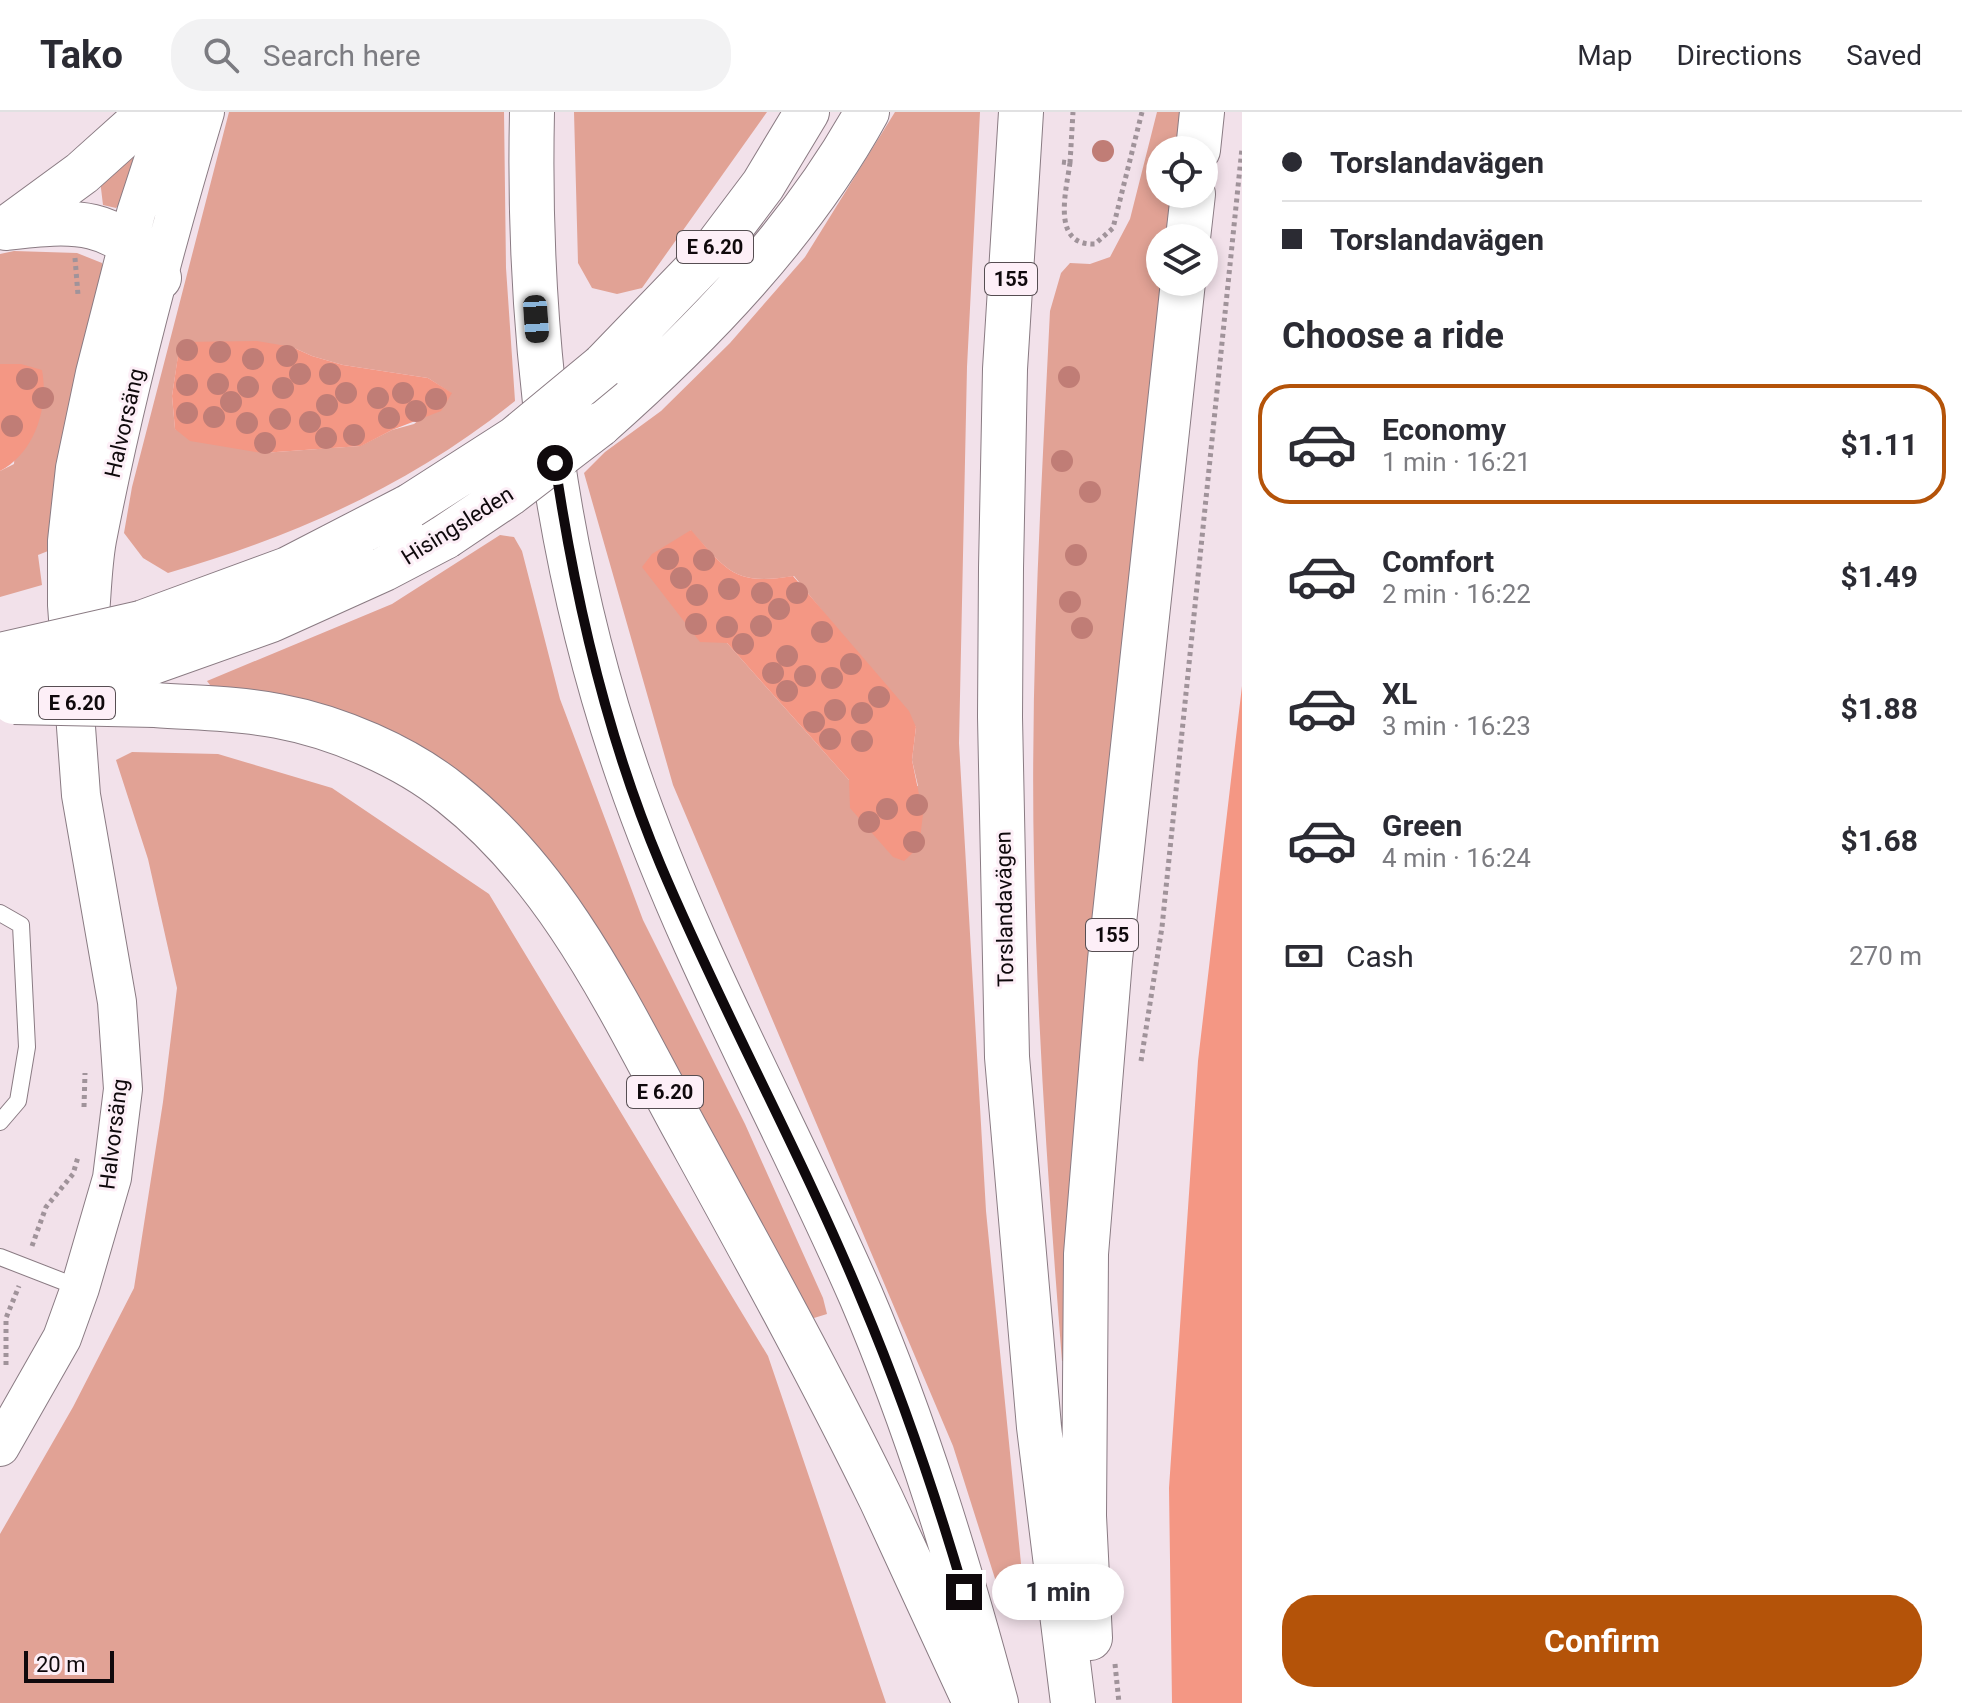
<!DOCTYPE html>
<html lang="en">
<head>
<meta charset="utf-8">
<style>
  :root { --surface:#fff; --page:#f2f2f3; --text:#2b2b33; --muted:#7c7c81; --line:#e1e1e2; --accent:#b45309 }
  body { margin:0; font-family:Roboto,sans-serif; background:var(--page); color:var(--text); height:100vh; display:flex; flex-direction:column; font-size:30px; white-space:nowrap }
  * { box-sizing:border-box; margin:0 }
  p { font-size:26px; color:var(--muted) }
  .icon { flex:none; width:44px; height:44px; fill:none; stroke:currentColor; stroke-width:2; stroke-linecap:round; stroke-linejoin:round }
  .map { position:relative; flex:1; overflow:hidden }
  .sheet { display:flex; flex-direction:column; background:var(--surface); width:720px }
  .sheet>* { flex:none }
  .top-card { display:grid; align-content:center; height:176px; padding:0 40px; background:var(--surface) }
  .controls { position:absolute; left:1146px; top:24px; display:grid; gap:16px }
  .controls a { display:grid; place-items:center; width:72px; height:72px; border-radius:50%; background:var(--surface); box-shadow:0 4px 12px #0003; font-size:40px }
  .scale { position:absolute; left:24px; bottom:20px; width:90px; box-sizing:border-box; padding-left:8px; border:4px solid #0f090c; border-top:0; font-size:22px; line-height:28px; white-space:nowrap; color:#0f090c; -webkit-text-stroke:6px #fdeff7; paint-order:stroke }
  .end { position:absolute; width:36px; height:36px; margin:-18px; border:10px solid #0f090c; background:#fff; box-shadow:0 0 0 4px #fff }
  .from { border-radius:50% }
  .bubble { position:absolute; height:56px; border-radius:28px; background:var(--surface); box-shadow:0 4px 12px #0003; font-size:26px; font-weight:700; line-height:56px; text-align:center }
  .car { position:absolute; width:24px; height:48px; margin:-24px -12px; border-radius:10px; box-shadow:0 0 6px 2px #0007; background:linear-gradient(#222 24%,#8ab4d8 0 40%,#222 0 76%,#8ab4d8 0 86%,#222 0) }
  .top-card b { display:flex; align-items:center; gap:28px; height:76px; font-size:30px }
  .top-card b+b { border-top:2px solid var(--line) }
  .top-card i { width:20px; height:20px; background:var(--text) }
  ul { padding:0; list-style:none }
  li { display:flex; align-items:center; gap:24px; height:120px; margin:0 16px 12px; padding:0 24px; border:4px solid transparent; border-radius:32px }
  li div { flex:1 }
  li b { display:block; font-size:30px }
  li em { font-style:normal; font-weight:700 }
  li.selected { border-color:var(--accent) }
  li>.icon { width:72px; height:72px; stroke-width:1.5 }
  h2 { padding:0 40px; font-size:36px; line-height:96px }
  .pay { display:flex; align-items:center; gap:20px; height:88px; padding:0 40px; font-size:30px }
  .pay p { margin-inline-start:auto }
  .action { display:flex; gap:16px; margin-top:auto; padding:16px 40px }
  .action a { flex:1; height:92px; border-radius:32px; background:var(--accent); color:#fff; font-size:32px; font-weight:700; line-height:92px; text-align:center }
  header { display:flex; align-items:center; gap:48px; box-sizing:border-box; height:112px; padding:0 40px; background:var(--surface); border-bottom:2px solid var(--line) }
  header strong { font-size:38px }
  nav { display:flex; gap:44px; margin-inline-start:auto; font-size:28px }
  .search { width:560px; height:72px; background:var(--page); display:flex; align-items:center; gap:20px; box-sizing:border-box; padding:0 28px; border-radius:32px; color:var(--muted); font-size:30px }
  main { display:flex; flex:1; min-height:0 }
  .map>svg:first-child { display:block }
  .green { fill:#e1a295; fill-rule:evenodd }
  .forest { fill:#f49784 }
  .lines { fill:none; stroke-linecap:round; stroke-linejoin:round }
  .service-casing { stroke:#8a7b83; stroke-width:18 }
  .tertiary-casing { stroke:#8a7b83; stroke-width:40 }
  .primary-casing { stroke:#8a7b83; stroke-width:46 }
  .trunk-casing { stroke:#8a7b83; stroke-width:46 }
  .path { stroke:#a0939a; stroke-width:5; stroke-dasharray:4 4; stroke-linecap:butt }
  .service { stroke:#fff; stroke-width:16 }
  .tertiary { stroke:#fff; stroke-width:38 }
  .primary { stroke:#fff; stroke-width:44 }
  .trunk { stroke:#fff; stroke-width:44 }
  .primary-bridge-casing { stroke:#8a7b83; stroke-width:46; stroke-linecap:butt }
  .trunk-bridge-casing { stroke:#8a7b83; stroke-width:46; stroke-linecap:butt }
  .primary-bridge { stroke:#fff; stroke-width:44 }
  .trunk-bridge { stroke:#fff; stroke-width:44 }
  .tree { fill:#c07d76 }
  .route { stroke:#0f090c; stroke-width:10 }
  .labels { text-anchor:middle; stroke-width:6; stroke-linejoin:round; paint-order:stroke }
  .shield { fill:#fdeff7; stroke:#564e52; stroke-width:2 }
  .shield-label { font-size:20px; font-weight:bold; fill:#0f090c }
  .street-label { font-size:22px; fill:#0f090c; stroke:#fdeff7 }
</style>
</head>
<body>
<header>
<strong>Tako</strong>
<div class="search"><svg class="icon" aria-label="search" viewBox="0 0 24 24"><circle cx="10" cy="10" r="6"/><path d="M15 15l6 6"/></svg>Search here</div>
<nav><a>Map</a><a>Directions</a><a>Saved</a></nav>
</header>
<main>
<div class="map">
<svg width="1242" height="1591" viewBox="0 0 1242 1591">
  <rect width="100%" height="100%" fill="#f2e1ea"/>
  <path class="green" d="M229 0H504L506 156 515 289C411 373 295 424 168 461L143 446 124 421 132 375ZM180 231 292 235 312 244 343 253 428 266 451 281 414 312 392 318 360 334 262 341 175 317 172 284Z
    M574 0H767L642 176 617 182 592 176 578 151Z
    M895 0H980L967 255 959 631 986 1099 1025 1492 1015 1505 1004 1495 953 1334 673 673 584 361 605 340 661 299 730 231 805 145ZM690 418C728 459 734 474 794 464L916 615 912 648 918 674 849 668 727 531Z
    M1157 0H1184L1180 38H1160V82H1175L1170 126H1160V170H1165L1068 1248 1062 1249C1049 1083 1037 916 1034 749 1030 566 1041 382 1050 199L1061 161 1070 151 1090 152 1110 145 1130 107Z
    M142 28 120 91 116 96 103 93 100 68Z
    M14 139 77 141 102 151 103 177 53 437 38 443 42 473 0 485V359L14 352 21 252H0V142Z
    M500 423 514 425 522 439 560 587 643 808 745 1012 823 1186 827 1202 814 1206 804 1198 527 735 213 577 207 569 392 492Z
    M132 640 218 642 332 676 489 782 768 1244 886 1591H0V1422L73 1295 134 1176 163 990 177 876 148 747 116 648Z"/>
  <path class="forest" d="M257 229 292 235 312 244 343 253 428 266 452 281 441 299 392 318 361 334 262 341 190 329 175 317 172 284 180 230Z
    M0 252H21L42 258C49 295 35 341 0 359Z
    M691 418C727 459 735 474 793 464L909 599 916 615 912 648 923 702 919 735 904 749 893 745 850 696 849 668 727 531 700 530 642 455 652 442Z
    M1242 574V1591H1172L1169 1376 1198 949Z"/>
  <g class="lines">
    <g class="service-casing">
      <path id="service" d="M0 801 21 813 27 935 18 989 0 1010
        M0 1145 80 1176"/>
    </g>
    <g class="tertiary-casing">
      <path id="tertiary" d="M89 513C92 485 92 456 97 428 125 284 163 140 205 0
        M0 1335 62 1226 80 1176 112 1066 123 977 117 890 81 683 67 493V429L75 356 95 261 136 101 169 0"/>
    </g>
    <g class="primary-casing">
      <path id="primary" d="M532 0C527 223 555 450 628 662 690 843 785 1010 861 1184 917 1315 959 1453 996 1591
        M1021 0 1005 257 1001 456 1000 605 1007 945 1039 1315 1073 1591
        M1198 38 1202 0
        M1188 126 1193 82
        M155 593C195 596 238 596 278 604 337 615 405 644 452 682 561 768 620 898 685 1017 752 1139 820 1262 881 1387 912 1453 942 1520 973 1586
        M1090 1526 1084 1404 1086 1142 1110 848 1183 170"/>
    </g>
    <g class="trunk-casing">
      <path id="trunk" d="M6 116C74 108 117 104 159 166
        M7 116 82 61 150 0
        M603 254 711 142 763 73 807 0
        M599 313C701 223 801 120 867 0
        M141 511 288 457 410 394
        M150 551 271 508 384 457 445 425"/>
    </g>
    <path class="path" d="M1062 50 1070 51C1066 80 1051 134 1095 132L1113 116 1142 0
      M1070 51 1073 0
      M75 146 78 183
      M1141 949 1162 815 1242 36
      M84 995 85 961
      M32 1134 46 1095 73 1062 78 1045
      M6 1253V1206L19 1174
      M1115 1552 1119 1591"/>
    <use href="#service" class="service"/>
    <use href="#tertiary" class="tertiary"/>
    <use href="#primary" class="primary"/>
    <use href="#trunk" class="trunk"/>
    <g class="primary-bridge-casing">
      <path id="primary-bridge" d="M14 590 155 593"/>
    </g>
    <g class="trunk-bridge-casing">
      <path id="trunk-bridge" d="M410 394 516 326 603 254
        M445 425 509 382 599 313
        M0 543 141 511
        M0 585 150 551"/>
    </g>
    <use href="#primary-bridge" class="primary-bridge"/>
    <use href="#trunk-bridge" class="trunk-bridge"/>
  </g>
  <g class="tree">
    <circle cx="1103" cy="39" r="11"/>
    <circle cx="187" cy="238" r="11"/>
    <circle cx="220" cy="240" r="11"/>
    <circle cx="287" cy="244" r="11"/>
    <circle cx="253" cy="247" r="11"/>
    <circle cx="300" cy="262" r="11"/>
    <circle cx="330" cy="262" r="11"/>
    <circle cx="1069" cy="265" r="11"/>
    <circle cx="27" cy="267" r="11"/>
    <circle cx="218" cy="272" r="11"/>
    <circle cx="187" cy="273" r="11"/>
    <circle cx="248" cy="275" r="11"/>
    <circle cx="283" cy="276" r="11"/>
    <circle cx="346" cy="281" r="11"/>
    <circle cx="403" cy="281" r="11"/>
    <circle cx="43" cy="286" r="11"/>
    <circle cx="378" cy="286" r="11"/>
    <circle cx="436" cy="287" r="11"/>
    <circle cx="231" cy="290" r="11"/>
    <circle cx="327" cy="293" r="11"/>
    <circle cx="416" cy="299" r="11"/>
    <circle cx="187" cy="301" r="11"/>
    <circle cx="214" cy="305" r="11"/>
    <circle cx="389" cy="306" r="11"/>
    <circle cx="280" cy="307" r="11"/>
    <circle cx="310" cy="310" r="11"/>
    <circle cx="247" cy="311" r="11"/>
    <circle cx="12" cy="314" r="11"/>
    <circle cx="354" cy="323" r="11"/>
    <circle cx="326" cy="326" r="11"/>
    <circle cx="265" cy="331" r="11"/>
    <circle cx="1062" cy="349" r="11"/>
    <circle cx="1090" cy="380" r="11"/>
    <circle cx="1076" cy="443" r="11"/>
    <circle cx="668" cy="447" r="11"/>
    <circle cx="704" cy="448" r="11"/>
    <circle cx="681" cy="466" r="11"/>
    <circle cx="729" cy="477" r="11"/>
    <circle cx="762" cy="481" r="11"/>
    <circle cx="797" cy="481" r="11"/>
    <circle cx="697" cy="483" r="11"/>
    <circle cx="1070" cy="490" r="11"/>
    <circle cx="779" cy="497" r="11"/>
    <circle cx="696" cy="512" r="11"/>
    <circle cx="761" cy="514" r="11"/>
    <circle cx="727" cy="515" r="11"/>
    <circle cx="1082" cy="516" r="11"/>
    <circle cx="822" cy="520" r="11"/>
    <circle cx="743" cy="532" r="11"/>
    <circle cx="787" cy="544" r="11"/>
    <circle cx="851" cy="552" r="11"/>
    <circle cx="773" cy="561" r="11"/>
    <circle cx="805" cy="564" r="11"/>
    <circle cx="832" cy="566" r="11"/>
    <circle cx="787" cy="579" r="11"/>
    <circle cx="879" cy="585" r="11"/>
    <circle cx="835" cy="598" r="11"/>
    <circle cx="862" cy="601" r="11"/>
    <circle cx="814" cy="610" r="11"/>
    <circle cx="830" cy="627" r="11"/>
    <circle cx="862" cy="629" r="11"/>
    <circle cx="917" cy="693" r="11"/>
    <circle cx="887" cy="697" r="11"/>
    <circle cx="869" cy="710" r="11"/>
    <circle cx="914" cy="730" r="11"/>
  </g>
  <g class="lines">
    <path class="route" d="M555 351C575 488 607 626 661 754 723 901 801 1041 862 1189 902 1284 935 1381 964 1480"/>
  </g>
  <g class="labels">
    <g class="shield">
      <rect x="677" y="119" width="76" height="32" rx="6"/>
      <rect x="985" y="151" width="52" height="32" rx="6"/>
      <rect x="39" y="575" width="76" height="32" rx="6"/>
      <rect x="1086" y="807" width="52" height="32" rx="6"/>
      <rect x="627" y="964" width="76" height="32" rx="6"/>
    </g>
    <g class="shield-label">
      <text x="715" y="142">E 6.20</text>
      <text x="1011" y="174">155</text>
      <text x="77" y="598">E 6.20</text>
      <text x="1112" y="830">155</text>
      <text x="665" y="987">E 6.20</text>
    </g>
    <g class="street-label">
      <text transform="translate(124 311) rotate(-77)" y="8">Halvorsäng</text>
      <text transform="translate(457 413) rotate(-32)" y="8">Hisingsleden</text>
      <text transform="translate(1004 797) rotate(-91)" y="8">Torslandavägen</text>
      <text transform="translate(113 1022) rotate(-83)" y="8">Halvorsäng</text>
    </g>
  </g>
</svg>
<div class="controls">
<a><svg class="icon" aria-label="locate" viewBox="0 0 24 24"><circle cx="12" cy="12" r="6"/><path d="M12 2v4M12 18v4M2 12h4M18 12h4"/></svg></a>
<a><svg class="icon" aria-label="layers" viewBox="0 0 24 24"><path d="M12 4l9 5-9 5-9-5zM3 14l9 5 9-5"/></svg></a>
</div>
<div class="scale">20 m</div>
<i class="end from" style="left:555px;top:351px"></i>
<i class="end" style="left:964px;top:1480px"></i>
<div class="bubble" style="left:992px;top:1452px;width:132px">1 min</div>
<i class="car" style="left:536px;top:207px;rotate:176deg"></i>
</div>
<section class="sheet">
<div class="top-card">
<b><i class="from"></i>Torslandavägen</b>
<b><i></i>Torslandavägen</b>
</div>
<h2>Choose a ride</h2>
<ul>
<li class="selected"><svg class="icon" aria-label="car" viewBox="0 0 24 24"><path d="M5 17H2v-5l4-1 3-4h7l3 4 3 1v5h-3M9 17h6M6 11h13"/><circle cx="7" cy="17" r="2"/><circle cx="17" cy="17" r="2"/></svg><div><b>Economy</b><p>1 min · 16:21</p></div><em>$1.11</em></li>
<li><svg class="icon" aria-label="car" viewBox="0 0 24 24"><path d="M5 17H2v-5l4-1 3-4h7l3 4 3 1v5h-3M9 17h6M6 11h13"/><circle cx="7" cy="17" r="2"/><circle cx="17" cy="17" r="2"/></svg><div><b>Comfort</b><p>2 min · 16:22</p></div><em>$1.49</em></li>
<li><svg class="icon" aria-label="car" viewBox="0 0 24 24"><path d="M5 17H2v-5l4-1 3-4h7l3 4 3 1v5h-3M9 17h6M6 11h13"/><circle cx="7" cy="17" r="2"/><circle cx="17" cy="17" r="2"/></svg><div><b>XL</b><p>3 min · 16:23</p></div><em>$1.88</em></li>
<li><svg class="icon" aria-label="car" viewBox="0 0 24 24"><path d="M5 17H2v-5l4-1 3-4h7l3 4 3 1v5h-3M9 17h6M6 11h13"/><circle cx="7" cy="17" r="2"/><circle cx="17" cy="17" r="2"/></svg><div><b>Green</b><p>4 min · 16:24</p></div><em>$1.68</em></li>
</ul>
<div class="pay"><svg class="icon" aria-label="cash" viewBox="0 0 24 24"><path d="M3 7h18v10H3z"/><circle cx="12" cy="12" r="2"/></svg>Cash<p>270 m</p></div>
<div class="action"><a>Confirm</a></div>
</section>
</main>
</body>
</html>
